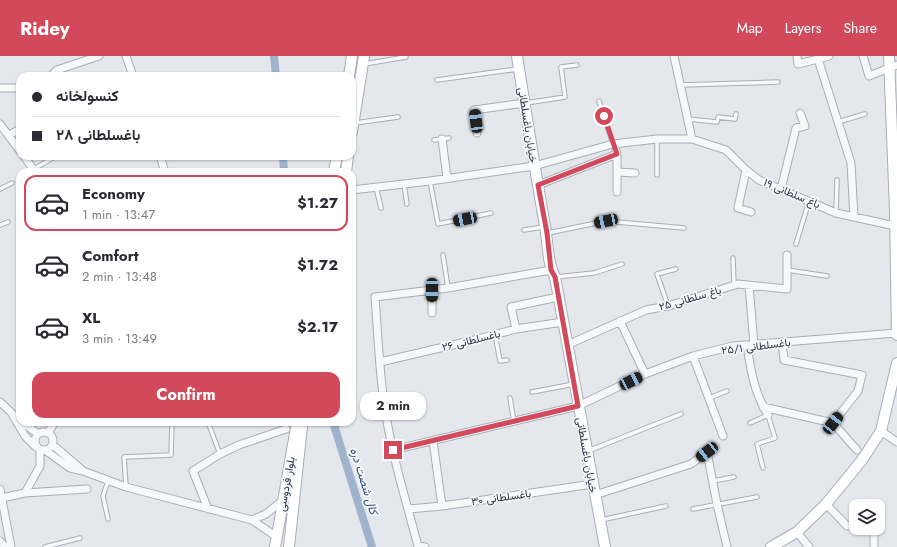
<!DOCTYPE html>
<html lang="en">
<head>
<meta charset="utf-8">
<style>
  :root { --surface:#fff; --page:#f7f7f7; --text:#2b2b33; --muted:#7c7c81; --line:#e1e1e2; --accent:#d1495b }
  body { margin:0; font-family:Jost,Vazirmatn,sans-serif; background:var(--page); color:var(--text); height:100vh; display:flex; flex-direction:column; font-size:15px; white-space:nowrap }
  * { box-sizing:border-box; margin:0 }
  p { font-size:13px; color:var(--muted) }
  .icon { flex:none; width:22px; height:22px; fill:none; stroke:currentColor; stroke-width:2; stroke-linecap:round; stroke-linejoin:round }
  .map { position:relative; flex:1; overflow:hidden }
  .drawer { position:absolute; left:16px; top:112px; width:340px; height:258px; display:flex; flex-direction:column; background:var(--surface); border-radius:12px; box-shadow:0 1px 3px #0004 }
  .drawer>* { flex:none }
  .hud { position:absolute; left:16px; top:16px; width:340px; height:88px; border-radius:12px; box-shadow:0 1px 3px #0004; display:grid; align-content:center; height:88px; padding:0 16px; background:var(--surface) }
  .buttons { position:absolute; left:849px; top:443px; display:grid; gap:8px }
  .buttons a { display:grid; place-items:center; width:36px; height:36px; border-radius:8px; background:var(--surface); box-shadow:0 1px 3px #0004; font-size:20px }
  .end { position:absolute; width:18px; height:18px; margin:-9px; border:5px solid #d1495b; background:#fff; box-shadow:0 0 0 2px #fff }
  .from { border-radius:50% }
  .bubble { position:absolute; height:28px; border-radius:12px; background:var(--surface); box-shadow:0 1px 3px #0004; font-size:13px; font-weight:700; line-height:28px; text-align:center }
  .car { position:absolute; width:12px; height:24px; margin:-12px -6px; border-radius:5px; box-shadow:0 0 3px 1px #0007; background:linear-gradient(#222 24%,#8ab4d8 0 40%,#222 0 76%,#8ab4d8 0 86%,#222 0) }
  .hud b { display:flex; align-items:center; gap:14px; height:38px; font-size:15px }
  .hud b+b { border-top:1px solid var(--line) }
  .hud i { width:10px; height:10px; background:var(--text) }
  ul { padding:7px 0 0; list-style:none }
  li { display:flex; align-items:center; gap:12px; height:56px; margin:0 8px 6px; padding:0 8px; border:2px solid transparent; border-radius:12px }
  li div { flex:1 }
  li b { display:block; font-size:15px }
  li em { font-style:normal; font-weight:700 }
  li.selected { border-color:var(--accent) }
  li>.icon { width:36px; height:36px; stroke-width:1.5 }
  .cta { display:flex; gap:8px; margin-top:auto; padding:8px 16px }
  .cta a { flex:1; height:46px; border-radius:12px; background:var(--accent); color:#fff; font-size:16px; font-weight:700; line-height:46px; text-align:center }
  header { display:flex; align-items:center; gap:24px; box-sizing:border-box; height:56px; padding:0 20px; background:var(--accent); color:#fff }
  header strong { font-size:19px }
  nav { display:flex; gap:22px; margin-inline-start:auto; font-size:14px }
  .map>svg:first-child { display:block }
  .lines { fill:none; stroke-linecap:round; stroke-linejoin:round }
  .canal { stroke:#9fb4cc; stroke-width:8 }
  .lane-casing { stroke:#a9aeb7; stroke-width:5.5 }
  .street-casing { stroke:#a9aeb7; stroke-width:9 }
  .secondary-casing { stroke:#a9aeb7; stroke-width:12 }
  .lane { stroke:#f7f8fa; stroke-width:3.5 }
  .street { stroke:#f7f8fa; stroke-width:7 }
  .secondary { stroke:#fff; stroke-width:10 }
  .route { stroke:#d1495b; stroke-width:5 }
  .labels { text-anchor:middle; stroke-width:3.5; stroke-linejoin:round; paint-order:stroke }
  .street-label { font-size:11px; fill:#2b3445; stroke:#f4f6f9 }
  .water-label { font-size:12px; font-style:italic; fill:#34527a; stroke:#f4f6f9 }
</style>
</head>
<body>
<header>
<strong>Ridey</strong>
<nav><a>Map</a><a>Layers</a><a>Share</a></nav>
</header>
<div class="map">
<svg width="897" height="491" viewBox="0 0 897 491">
  <rect width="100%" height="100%" fill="#e4e7ec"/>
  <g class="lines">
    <path class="canal" d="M274 0 276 20
      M283 100 284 116
      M333 366 372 491"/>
    <g class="lane-casing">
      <path id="lane" d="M364 8 406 1
        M437 24 518 13
        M681 29 778 26
        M599 45 613 88
        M526 47 565 41 561 11 577 9
        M688 63 717 66 718 61 735 63 736 58
        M838 66 865 58
        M355 67 398 61
        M434 84 449 82
        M29 116 56 100
        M657 119V83
        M430 125 438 168 491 157
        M404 128 407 148
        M376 131 381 152
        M0 133 12 127
        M836 157 837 124
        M0 169 8 166
        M524 174 543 171
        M548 177 606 165 684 172
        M796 188 809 145
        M443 199 448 232
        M733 202 734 229
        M787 214 827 220
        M556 221 594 217 622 208
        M668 250 657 218 676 213
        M495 278 500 305 507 304
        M532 336 574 328
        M510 342 514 366
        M709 342 727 335
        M750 367 768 359 775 382 757 388 763 412
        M209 369 220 398
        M588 395 681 358
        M713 425 734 421
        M126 430 124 401 171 399 172 366
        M693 453 757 441
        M108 463 103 440 108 425
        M601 464 666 450
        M45 491 80 482"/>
    </g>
    <g class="street-casing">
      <path id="street" d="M126 0 133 20
        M674 0 692 83
        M797 0 798 8 818 3
        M829 0 818 3 851 107 854 161
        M863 0 869 20 897 9
        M51 20 57 14 99 0
        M0 32H20
        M0 68 20 95
        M477 77 474 54 525 47
        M9 79 20 73
        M442 83 447 122
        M616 94 617 98V136
        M24 100 35 116
        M160 100 165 116
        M746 114 738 152 751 156
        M617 116 635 117
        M538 129 617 98
        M781 133 796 72 805 70 800 57
        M352 134 430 125 534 110 613 88 657 83H692L726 94 746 114 759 124 836 157 895 170
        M749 229 754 289
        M432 233V257
        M620 265 645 318
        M516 273 511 251 558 241
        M782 286 784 304 862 319 858 335 833 367
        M567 289 646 254 668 250 738 228 787 233V199
        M747 289C751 316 754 336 768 359
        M693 300 723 380
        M380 306 474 284 516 273 563 266
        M0 346 16 361
        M763 351 833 367 857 394
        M12 358 25 380 36 391
        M22 366 38 378
        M881 375 897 386
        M35 385a9 9 0 1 1 18 0a9 9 0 1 1-18 0Z
        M48 377 55 366
        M433 385 442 450
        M53 389 82 414
        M45 394 70 412 83 415 126 431 252 464 277 481
        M393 394 578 350 645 318 693 300 733 290 897 277
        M0 433 11 491
        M25 437 87 433
        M595 439 691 408 707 396 717 448 727 491
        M2 442 25 437 40 410V394
        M826 448 847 470 856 469
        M208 453 193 415 220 398 239 389 286 373
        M409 453 442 450 593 428
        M252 464 266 458 283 444
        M797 476 809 491
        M0 485 5 491
        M425 491 418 490C406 445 392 400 385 353 379 316 378 278 375 241L448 232 551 214
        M874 491V472"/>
    </g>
    <g class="secondary-casing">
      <path id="secondary" d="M517 0C526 57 535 113 545 170 548 186 547 206 555 221L605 491
        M889 0 895 155 897 279
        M349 20 352 0
        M352 76 364 0
        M334 116 337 100
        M346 116 348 100
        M275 491 297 366
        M289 491 302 370
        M771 491 797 476 826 448 862 404 881 375 897 307"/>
    </g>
    <use href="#lane" class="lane"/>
    <use href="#street" class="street"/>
    <use href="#secondary" class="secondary"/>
  </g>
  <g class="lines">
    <path class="route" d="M393 394 578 350 555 221 551 214 547 177 538 129 617 98 604 60"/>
  </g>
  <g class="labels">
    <g class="street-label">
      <text transform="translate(528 69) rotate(81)" y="4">خیابان باغسلطانی</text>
      <text transform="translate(792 137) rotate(23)" y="4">باغ سلطانی ۱۹</text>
      <text transform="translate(690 242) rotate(-16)" y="4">باغ سلطانی ۲۵</text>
      <text transform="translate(471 284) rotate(-14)" y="4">باغسلطانی ۲۶</text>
      <text transform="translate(756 290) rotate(-7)" y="4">باغسلطانی ۲۵/۱</text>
      <text transform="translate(587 399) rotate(80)" y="4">خیابان باغسلطانی</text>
      <text transform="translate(286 428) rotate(-80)" y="4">بلوار فردوسی</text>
      <text transform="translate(501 441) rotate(-8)" y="4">باغسلطانی ۳۰</text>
    </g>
    <g class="water-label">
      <text transform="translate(364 425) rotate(73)" y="4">کال شصت دره</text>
    </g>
  </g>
</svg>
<div class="buttons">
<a><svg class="icon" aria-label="layers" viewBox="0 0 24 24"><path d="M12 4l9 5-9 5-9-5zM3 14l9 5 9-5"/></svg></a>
</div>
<i class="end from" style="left:604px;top:60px"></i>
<i class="end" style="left:393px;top:394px"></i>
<div class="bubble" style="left:360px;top:336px;width:66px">2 min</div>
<i class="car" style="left:476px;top:65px;rotate:353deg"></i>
<i class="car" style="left:465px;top:163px;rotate:259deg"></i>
<i class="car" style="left:606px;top:165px;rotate:258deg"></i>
<i class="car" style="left:432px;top:234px;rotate:180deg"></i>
<i class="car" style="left:631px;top:325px;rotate:64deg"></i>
<i class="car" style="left:833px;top:367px;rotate:38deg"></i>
<i class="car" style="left:707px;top:396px;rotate:232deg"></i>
<div class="hud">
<b><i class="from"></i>کنسولخانه</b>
<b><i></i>باغسلطانی ۲۸</b>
</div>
<section class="drawer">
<ul>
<li class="selected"><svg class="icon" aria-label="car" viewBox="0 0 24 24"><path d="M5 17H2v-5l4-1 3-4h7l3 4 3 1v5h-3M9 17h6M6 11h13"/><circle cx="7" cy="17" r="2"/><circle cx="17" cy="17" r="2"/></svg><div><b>Economy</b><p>1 min · 13:47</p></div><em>$1.27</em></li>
<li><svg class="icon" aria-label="car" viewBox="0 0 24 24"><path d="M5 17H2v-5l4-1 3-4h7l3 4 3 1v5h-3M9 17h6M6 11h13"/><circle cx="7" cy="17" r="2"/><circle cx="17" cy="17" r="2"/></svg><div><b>Comfort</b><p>2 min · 13:48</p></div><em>$1.72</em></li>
<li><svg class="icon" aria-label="car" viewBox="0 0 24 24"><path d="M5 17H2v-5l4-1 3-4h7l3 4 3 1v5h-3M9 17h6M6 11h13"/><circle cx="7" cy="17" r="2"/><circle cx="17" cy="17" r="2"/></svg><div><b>XL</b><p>3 min · 13:49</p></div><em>$2.17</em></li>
</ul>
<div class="cta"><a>Confirm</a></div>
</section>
</div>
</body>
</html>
